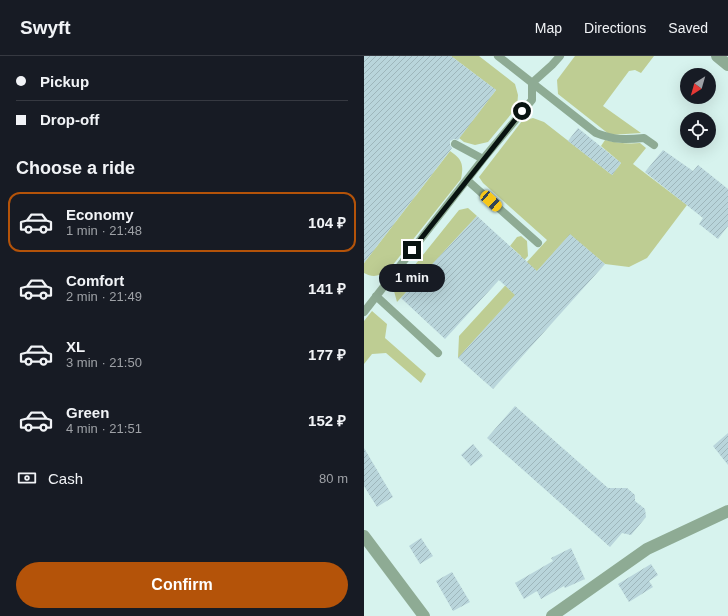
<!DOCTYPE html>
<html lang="en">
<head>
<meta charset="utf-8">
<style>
  :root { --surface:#171b24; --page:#242831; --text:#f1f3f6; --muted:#9ea1a6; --line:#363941; --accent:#b45309 }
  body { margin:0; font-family:Arial,sans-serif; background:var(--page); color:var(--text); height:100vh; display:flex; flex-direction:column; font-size:15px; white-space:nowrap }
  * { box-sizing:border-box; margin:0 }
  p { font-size:13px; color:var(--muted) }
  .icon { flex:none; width:22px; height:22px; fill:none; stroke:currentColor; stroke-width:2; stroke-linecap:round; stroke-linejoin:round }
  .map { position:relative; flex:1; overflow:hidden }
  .side { display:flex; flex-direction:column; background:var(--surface); width:364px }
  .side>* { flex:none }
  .top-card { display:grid; align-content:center; height:88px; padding:0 16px; background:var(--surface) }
  .needle { width:26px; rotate:217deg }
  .controls { position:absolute; left:316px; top:12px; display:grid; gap:8px }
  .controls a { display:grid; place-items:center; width:36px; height:36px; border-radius:50%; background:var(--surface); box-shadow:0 4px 16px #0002; font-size:20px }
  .end { position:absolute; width:18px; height:18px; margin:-9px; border:5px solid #091311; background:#fff; box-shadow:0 0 0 2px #fff }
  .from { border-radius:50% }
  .bubble { position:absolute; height:28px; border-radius:14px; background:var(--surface); box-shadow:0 4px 16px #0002; font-size:13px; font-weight:700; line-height:28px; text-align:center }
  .car { position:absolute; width:12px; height:24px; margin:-12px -6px; border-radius:5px; box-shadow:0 0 3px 1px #0007; background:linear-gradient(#f5c518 24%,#345 0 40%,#f5c518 0 76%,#345 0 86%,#f5c518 0) }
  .top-card b { display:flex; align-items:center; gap:14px; height:38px; font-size:15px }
  .top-card b+b { border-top:1px solid var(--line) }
  .top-card i { width:10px; height:10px; background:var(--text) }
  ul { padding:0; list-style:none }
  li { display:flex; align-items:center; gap:12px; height:60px; margin:0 8px 6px; padding:0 8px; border:2px solid transparent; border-radius:12px }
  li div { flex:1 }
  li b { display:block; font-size:15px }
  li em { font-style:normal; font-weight:700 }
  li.current { border-color:var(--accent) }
  li>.icon { width:36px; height:36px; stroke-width:1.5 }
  h2 { padding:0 16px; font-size:18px; line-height:48px }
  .pay { display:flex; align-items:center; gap:10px; height:44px; padding:0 16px; font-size:15px }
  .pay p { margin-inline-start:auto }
  .button { display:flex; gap:8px; margin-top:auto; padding:8px 16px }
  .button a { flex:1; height:46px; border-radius:24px; background:var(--accent); color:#fff; font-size:16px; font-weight:700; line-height:46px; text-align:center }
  header { display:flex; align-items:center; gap:24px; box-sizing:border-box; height:56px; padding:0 20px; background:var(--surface); border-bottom:1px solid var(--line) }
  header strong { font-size:19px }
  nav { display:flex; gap:22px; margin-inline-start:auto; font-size:14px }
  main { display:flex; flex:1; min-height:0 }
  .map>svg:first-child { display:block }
  .grass { fill:#becd93 }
  .building { fill:url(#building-hatch) }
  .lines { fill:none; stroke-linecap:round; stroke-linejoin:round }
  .service { stroke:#8eab94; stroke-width:8 }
  .minor { stroke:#8eab94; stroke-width:12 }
  .route { stroke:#091311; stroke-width:5 }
</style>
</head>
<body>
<header>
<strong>Swyft</strong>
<nav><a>Map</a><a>Directions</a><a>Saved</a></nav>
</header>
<main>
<section class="side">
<div class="top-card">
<b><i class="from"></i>Pickup</b>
<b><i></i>Drop-off</b>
</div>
<h2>Choose a ride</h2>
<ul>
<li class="current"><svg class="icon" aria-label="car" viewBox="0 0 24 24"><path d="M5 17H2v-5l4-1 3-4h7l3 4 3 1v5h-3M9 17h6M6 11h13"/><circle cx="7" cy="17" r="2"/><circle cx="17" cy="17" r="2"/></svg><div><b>Economy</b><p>1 min · 21:48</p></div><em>104 ₽</em></li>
<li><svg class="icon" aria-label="car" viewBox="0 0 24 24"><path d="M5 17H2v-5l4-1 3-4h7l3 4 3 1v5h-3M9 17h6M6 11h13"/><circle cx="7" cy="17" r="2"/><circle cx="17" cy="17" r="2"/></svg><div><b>Comfort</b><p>2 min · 21:49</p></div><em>141 ₽</em></li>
<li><svg class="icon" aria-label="car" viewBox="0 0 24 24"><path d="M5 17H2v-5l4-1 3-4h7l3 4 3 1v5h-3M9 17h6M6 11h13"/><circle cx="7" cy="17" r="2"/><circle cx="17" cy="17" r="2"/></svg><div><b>XL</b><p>3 min · 21:50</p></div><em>177 ₽</em></li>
<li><svg class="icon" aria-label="car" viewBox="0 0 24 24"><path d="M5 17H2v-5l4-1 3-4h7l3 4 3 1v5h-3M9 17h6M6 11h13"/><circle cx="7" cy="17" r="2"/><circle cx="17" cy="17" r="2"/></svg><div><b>Green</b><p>4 min · 21:51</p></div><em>152 ₽</em></li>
</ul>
<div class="pay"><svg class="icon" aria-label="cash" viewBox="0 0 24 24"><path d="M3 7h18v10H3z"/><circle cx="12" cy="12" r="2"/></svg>Cash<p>80 m</p></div>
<div class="button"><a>Confirm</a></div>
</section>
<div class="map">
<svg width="364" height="560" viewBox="0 0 364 560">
  <defs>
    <pattern id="building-hatch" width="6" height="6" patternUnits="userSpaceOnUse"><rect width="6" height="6" fill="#b9d5db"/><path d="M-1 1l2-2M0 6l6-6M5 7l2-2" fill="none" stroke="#9eb6bb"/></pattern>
  </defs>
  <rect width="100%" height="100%" fill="#d7f3ee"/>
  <path class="grass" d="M87 0H115L151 28 154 39 153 51 124 86 111 89 100 86 95 82 132 34Z
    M211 0H290L277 17 271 14 265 15 239 50 277 77 246 79 194 38 193 24Z
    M169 62 180 66 248 119 257 107 237 90 241 84C253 87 264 88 276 87L282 92 269 108 323 149 283 202 265 211 241 208 206 179 94 302 95 280 183 184 119 127 115 121 158 65Z
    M86 95C98 103 100 108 97 123L24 215C15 220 9 222 0 217V207Z
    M104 152 113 160 33 246 30 235 95 154Z
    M157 180 163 185 164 200 155 210 157 200 146 190 153 181Z
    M8 255 23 268 21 282 62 318 57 327 22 297 8 298 0 308V265Z"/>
  <path class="building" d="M0 0H87L132 34 94 84 90 83 86 85V89L88 92 0 207Z
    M214 72 257 107 248 119 204 85Z
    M299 94 329 115 334 109 364 133V170L354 183 335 168 339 162 281 116Z
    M113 160 173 215 206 178 241 208 129 333 94 302 151 239 135 224 81 283 37 242Z
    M151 350 244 432H263L271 439V445L281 453 282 461 267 479 258 477 246 491 123 382Z
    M364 377V409L349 390Z
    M109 388 119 400 107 410 97 399Z
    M0 392 29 441 13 451 0 430Z
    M57 482 69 500 56 508 45 490Z
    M207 492 221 523 201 532 200 530 177 543 173 535 160 543 151 527 189 505 187 502Z
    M287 508 294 519 285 525 289 531 265 546 254 528Z
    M88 516 106 546 89 555 72 525Z"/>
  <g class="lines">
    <path class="service" d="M134 0 232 77C250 84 261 84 280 82L290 89
      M91 88 119 103
      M103 124 174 187
      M12 240 74 297
      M0 256 119 103 168 44V27L188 9 196 0"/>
    <path class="minor" d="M353 0 364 9
      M0 480 60 560
      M188 560 283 493 364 455"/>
  </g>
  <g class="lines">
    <path class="route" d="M48 194 158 55"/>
  </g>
</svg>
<div class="controls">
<a><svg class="needle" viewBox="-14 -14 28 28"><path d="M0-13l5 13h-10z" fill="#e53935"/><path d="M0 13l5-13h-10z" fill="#9ea1a6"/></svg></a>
<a><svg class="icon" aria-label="locate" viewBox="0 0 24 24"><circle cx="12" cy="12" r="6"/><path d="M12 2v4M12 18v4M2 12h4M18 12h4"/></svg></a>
</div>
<i class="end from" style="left:158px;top:55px"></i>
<i class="end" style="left:48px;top:194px"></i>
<div class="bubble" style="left:15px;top:208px;width:66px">1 min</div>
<i class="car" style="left:127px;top:145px;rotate:132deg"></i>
</div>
</main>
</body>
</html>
